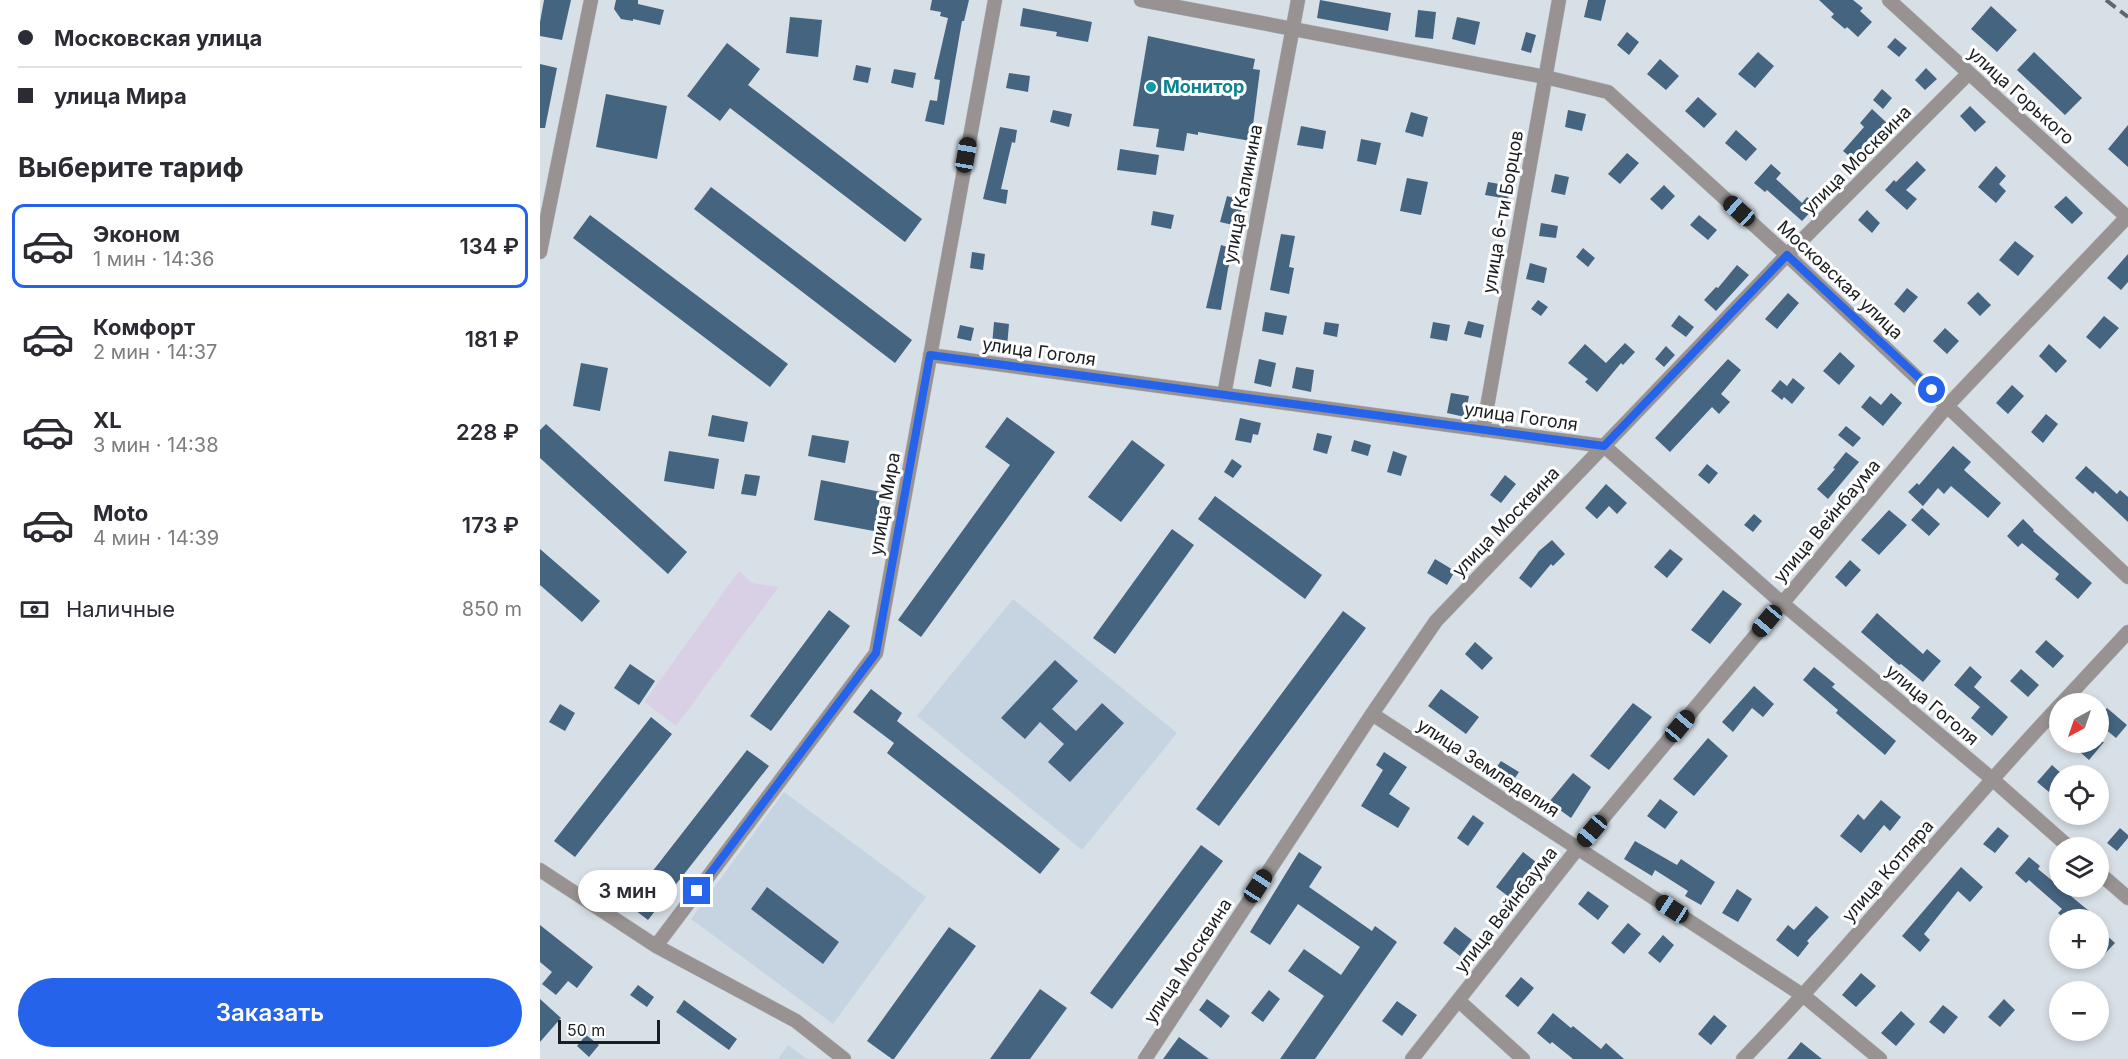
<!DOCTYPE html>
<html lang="ru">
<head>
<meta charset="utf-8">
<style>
  :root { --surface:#fff; --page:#f7f7f7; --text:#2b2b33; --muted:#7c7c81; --line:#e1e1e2; --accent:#2563eb }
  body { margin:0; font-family:Inter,sans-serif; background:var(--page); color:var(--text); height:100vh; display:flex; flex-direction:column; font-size:22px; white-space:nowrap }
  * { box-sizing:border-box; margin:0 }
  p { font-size:20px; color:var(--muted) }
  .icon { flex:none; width:33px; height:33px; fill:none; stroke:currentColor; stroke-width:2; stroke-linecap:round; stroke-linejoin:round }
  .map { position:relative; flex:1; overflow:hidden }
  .drawer { display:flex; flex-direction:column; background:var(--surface); width:540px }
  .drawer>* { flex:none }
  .hud { display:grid; align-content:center; height:132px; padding:0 18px; background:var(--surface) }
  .needle { width:39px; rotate:220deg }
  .controls { position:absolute; left:1509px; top:693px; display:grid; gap:12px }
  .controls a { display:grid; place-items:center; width:60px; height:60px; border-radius:50%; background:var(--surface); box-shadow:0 3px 9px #0003; font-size:30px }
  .scale { position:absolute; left:18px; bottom:15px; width:102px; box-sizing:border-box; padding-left:6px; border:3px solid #1b1e21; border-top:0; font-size:16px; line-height:21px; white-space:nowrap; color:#1b1e21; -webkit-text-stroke:4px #fff; paint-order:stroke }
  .end { position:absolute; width:27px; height:27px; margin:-14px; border:8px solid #2563eb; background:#fff; box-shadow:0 0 0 3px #fff }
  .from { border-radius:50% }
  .bubble { position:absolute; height:42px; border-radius:21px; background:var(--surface); box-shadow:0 3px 9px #0003; font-size:20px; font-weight:600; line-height:42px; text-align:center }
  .car { position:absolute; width:18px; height:36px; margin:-18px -9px; border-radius:8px; box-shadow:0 0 4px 2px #0007; background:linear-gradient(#222 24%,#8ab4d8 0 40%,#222 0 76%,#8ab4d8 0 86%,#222 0) }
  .hud b { display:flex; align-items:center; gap:21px; height:57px; font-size:22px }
  .hud b+b { border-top:2px solid var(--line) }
  .hud i { width:15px; height:15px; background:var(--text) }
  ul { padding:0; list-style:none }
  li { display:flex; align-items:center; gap:18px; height:84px; margin:0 12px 9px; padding:0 6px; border:3px solid transparent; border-radius:12px }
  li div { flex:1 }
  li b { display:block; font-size:22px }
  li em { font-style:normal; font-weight:600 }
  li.selected { border-color:var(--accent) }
  li>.icon { width:54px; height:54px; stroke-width:1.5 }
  h2 { padding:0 18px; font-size:27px; line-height:72px }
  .pay { display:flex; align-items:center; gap:15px; height:66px; padding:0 18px; font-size:22px }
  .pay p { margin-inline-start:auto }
  .button { display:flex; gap:12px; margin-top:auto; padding:12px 18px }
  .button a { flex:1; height:69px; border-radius:36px; background:var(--accent); color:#fff; font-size:24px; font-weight:600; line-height:69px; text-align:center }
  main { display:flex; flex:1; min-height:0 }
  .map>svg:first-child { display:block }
  .industrial { fill:#dad0e5 }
  .built { fill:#c6d4e1 }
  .building { fill:#456480 }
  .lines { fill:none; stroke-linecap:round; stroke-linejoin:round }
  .minor-casing { stroke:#b6bdc3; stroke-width:15 }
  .minor { stroke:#989392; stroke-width:14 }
  .rail { stroke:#61666b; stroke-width:4; stroke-dasharray:12 6; stroke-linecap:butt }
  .route { stroke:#2563eb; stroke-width:8 }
  .culture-dot { fill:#0f9aa8; stroke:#fff; stroke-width:2 }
  .labels { text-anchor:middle; stroke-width:6; stroke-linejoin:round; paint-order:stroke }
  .culture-label { font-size:18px; font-weight:bold; fill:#0d838f; stroke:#fff; text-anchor:start }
  .street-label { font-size:18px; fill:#1b1e21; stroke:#fff }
</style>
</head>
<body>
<main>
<section class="drawer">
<div class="hud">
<b><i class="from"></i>Московская улица</b>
<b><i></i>улица Мира</b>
</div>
<h2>Выберите тариф</h2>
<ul>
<li class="selected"><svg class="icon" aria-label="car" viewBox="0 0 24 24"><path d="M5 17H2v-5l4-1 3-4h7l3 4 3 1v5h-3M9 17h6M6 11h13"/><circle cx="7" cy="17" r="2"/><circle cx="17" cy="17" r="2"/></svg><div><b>Эконом</b><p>1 мин · 14:36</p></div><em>134 ₽</em></li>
<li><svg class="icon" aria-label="car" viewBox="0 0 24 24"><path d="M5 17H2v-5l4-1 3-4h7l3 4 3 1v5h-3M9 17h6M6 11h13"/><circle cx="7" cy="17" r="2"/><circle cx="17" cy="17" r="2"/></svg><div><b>Комфорт</b><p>2 мин · 14:37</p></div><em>181 ₽</em></li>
<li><svg class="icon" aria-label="car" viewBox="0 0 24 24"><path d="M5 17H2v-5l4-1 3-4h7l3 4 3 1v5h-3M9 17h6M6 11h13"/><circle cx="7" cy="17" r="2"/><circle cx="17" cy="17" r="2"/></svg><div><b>XL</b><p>3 мин · 14:38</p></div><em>228 ₽</em></li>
<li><svg class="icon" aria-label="car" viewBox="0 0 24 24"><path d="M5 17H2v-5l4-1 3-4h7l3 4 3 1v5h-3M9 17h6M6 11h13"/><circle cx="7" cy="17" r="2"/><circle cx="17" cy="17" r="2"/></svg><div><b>Moto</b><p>4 мин · 14:39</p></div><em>173 ₽</em></li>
</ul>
<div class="pay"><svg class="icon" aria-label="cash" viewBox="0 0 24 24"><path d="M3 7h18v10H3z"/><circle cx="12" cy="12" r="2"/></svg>Наличные<p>850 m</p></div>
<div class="button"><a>Заказать</a></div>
</section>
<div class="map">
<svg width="1588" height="1059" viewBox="0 0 1588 1059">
  <rect width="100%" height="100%" fill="#d8e0e7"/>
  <path class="industrial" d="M199 571 212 583 239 587 136 726 104 702Z"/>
  <path class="built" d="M473 599 637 733 542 850 377 716Z
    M244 792 386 897 293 1024 151 919Z
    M248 1045 267 1059H238Z"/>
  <path class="building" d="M4 0H31L22 40 0 36V22Z
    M76 0H98V4L124 10 120 25 93 19V21L81 19 74 9Z
    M392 0H429L424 21H422L404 125 385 121 390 100 397 101 400 80 394 79 408 18 400 16 401 12 390 10Z
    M780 0 851 13 848 31 777 18Z
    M1048 0H1066L1061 21 1044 17Z
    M1279 0H1313L1323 8 1320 11 1332 22 1318 37 1307 27 1305 29 1291 17 1294 14Z
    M1451 6 1477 30 1457 52 1431 29Z
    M483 8 552 22 548 42 516 36 517 32 480 26Z
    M878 10 896 12 893 39 875 37Z
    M250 17 282 20 278 57 246 53Z
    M917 17 940 22 935 45 912 39Z
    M986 32 996 35 991 53 981 50Z
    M1087 32 1099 42 1089 55 1077 45Z
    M608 36 715 59 713 69 720 70 711 141 658 132V135L647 133 644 151 616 147 619 129 593 126Z
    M1355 38 1367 48 1359 57 1347 47Z
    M187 43 220 69 208 85 382 219 365 242 190 108 180 121 147 96Z
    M1218 52 1234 66 1215 88 1198 74Z
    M1494 52 1542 98 1525 115 1477 70Z
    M1120 59 1139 76 1126 90 1107 74Z
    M0 64 17 68 5 128H0Z
    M316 65 331 68 328 83 313 80Z
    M1386 68 1397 79 1385 90 1375 80Z
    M354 69 376 73 373 88 351 83Z
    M469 73 490 76 488 92 466 88Z
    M1342 89 1352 98 1343 109 1333 100Z
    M66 94 127 106 117 159 56 147Z
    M1158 97 1177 114 1164 128 1145 111Z
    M1430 106 1446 122 1435 132 1420 116Z
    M1332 109 1347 123 1315 161 1303 151 1324 127 1320 123Z
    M513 110 532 114 529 127 510 122Z
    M1028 110 1046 114 1042 131 1025 127Z
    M871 112 888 117 883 137 865 132Z
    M1588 125V167L1568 149Z
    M761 126 786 131 783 149 757 145Z
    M460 127 477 130 475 143 472 142 461 189 468 190 466 204 443 199Z
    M1196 130 1217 149 1206 161 1185 143Z
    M821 139 841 143 836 165 817 161Z
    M580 149 619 155 616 175 577 170Z
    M1087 153 1099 163 1080 184 1068 174Z
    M1377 161 1386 170 1366 190 1377 199 1367 210 1345 190 1354 180 1356 182Z
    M1231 164 1241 173 1236 179 1262 203 1267 197 1277 205 1262 221 1227 190 1225 192 1214 183Z
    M1456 166 1466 176 1459 184 1466 191 1456 203 1438 187Z
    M1015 174 1029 177 1025 195 1011 192Z
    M867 178 888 182 881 215 860 211Z
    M948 182 971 186 968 199 945 195Z
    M1124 185 1135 196 1122 210 1110 199Z
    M171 187 372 340 355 363 154 209Z
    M687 196 704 201 697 226 680 222Z
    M1526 196 1543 213 1532 224 1514 207Z
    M1327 210 1340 223 1332 233 1318 220Z
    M613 211 634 215 631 229 611 225Z
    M50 215 248 364 230 387 33 238Z
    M1159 215 1177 230 1168 240 1150 225Z
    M1001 223 1018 226 1016 238 999 236Z
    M741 234 755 236 749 267 754 268 749 294 730 290Z
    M1475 241 1494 256 1478 276 1459 260Z
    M681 245 694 249 688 269 681 310 666 308Z
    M1043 248 1055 258 1048 267 1036 257Z
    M432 252 445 254 443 270 430 268Z
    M1588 254V282L1581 290 1567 278Z
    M990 263 1007 268 1004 283 986 279Z
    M1197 265 1209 275 1176 311 1164 300 1176 287 1178 288Z
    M1367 288 1378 297 1364 313 1354 304Z
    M1438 292 1451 305 1440 316 1427 303Z
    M1248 293 1259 303 1237 329 1225 319Z
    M998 300 1008 307 1001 316 991 309Z
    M725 312 747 316 743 335 722 331Z
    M1139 315 1154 327 1146 337 1131 326Z
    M1564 316 1579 328 1560 349 1546 337Z
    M928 321 944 325 941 338 924 334Z
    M454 322 469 324 467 347 452 345Z
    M785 322 799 324 797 337 783 334Z
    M893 322 910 325 907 341 890 338Z
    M420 325 434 328 431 341 417 338Z
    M1405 328 1419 341 1407 354 1393 341Z
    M1085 343 1095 352 1083 365 1081 363 1057 392 1045 382 1048 379 1028 363 1045 344 1066 363Z
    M1509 344 1527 361 1516 373 1499 356Z
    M1126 346 1135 355 1124 367 1115 359Z
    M1300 352 1315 366 1299 385 1283 371Z
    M719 359 736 363 731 387 714 383Z
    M1188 359 1201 370 1181 394 1190 402 1179 414 1172 407 1130 452 1115 438Z
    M41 363 68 368 60 411 33 406Z
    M756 367 774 370 771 392 752 388Z
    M1253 378 1265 388 1252 404 1244 397 1242 400 1231 391 1240 380 1247 386Z
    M1472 385 1484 396 1468 414 1456 403Z
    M911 393 929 396 925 417 907 413Z
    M1351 393 1362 403 1343 426 1321 407 1330 396 1341 405Z
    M1506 414 1518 424 1503 443 1491 432Z
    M172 415 208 422 204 442 168 436Z
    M467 417 515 452 381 637 358 620 470 465 445 447Z
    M700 418 721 423 718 435 713 434 711 443 695 440Z
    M6 424 147 552 128 574 0 458V430Z
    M1306 426 1321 438 1313 447 1298 435Z
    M777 433 792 436 787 454 773 450Z
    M272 435 309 441 305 463 268 456Z
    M592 440 625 465 581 522 548 497Z
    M814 440 831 445 828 456 811 451Z
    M1413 446 1431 462 1424 470 1461 503 1448 518 1411 486 1404 494 1398 488 1383 506 1368 492 1377 483 1379 485Z
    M129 451 179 459 174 489 124 481Z
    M853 451 867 456 861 476 847 472Z
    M1306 452 1319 462 1288 499 1277 489 1295 469 1293 468Z
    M692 459 702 466 693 478 684 472Z
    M1167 464 1178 473 1169 484 1158 475Z
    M1546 466 1577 494 1580 490 1588 497V522L1555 491 1553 494 1535 478Z
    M205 474 220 476 216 496 201 494Z
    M965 475 976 484 961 503 950 495Z
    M281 480 341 492 334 531 274 520Z
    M1066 484 1087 503 1077 514 1069 506 1057 519 1045 508Z
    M675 496 782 575 765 599 658 519Z
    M1382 508 1400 524 1389 536 1371 520Z
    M1349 510 1367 525 1339 555 1321 540Z
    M1214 514 1222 521 1213 532 1204 525Z
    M1483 519 1494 530 1493 531 1552 583 1538 599 1515 579 1519 574 1482 543 1478 547 1467 536Z
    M632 529 654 545 575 654 553 638Z
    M1012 540 1025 554 1013 566 1011 564 991 588 979 578 999 551Z
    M0 549 60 601 42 622 0 585Z
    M1130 549 1143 559 1127 578 1114 567Z
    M895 559 915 571 907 585 887 573Z
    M1310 560 1321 570 1306 587 1295 577Z
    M1183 590 1202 604 1170 644 1151 630Z
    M289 610 310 626 231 731 210 716Z
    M803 611 826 628 679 826 656 809Z
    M1337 613 1383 654 1387 649 1401 661 1383 682 1361 664 1359 665 1321 632Z
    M1506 640 1524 656 1513 668 1495 652Z
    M935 642 953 658 942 670 925 654Z
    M515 660 538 681 512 709 536 731 562 703 584 723 530 782 508 762 524 744 500 722 485 739 461 718Z
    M90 664 115 681 99 705 74 688Z
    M1430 666 1442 677 1434 687 1468 717 1452 736 1431 718 1440 707 1414 685Z
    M1274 667 1295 684 1292 687 1356 741 1345 755 1296 713 1298 710 1263 680Z
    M1481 669 1499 685 1488 697 1470 681Z
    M1214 686 1234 704 1223 717 1212 708 1193 732 1182 722Z
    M331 689 362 713 357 721 520 849 500 874 347 753 354 743 313 712Z
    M901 689 939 717 926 734 888 706Z
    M1093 703 1112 717 1069 770 1050 756Z
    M20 704 35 713 25 731 9 722Z
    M1567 708 1587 725 1576 738 1558 723V718Z
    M111 717 132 734 35 857 14 841Z
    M1168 738 1188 756 1154 796 1133 779Z
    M1529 742H1564L1549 760Z
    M207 750 229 766 108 920 87 904Z
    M844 752 867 767 849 794 870 808 858 828 821 806 843 770 836 765Z
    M961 761 979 772 971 784 953 772Z
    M1512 765 1523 775 1520 776V779L1509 792 1497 782Z
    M1033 773 1051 787 1031 818 1009 802Z
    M1120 799 1138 812 1125 829 1107 816Z
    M1341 800 1361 817 1350 831 1344 825 1321 853 1300 836 1318 814 1324 820Z
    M933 815 944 823 928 846 917 838Z
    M1458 827 1469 836 1455 853 1443 844Z
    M1580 828 1588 835V838L1577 851 1567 843Z
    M1095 841 1137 865 1141 859 1175 882 1161 905 1145 896 1148 891 1115 870 1112 876 1084 859Z
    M661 845 683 861 572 1009 550 993Z
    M759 852 782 867 769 887 832 931 835 926 857 942 775 1059H740L784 996 748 971 764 949 801 975 820 947 758 904 730 945 710 932Z
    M983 852 996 862 969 897 956 887Z
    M1489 857 1500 866 1498 869 1560 920H1526L1518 913 1522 909 1489 880 1486 883 1475 873Z
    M1421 867 1443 887 1430 902 1418 891 1384 934 1390 940 1380 952 1362 936Z
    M227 887 299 942 283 964 211 909Z
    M1197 889 1212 899 1198 922 1182 913Z
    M1048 891 1069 906 1058 920 1038 904Z
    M1276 906 1289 917 1267 941 1269 943 1258 957 1236 940 1248 925 1254 930Z
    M1088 923 1101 934 1084 954 1071 943Z
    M0 925 53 967 37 988 28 981 16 995 2 984 12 972 0 962Z
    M409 927 436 946 354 1059H352L327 1041Z
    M915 927 932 940 920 956 903 943Z
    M1564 933 1575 943 1558 961V939Z
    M1123 935 1134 945 1120 963 1108 953Z
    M1321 973 1336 986 1316 1007 1302 995Z
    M981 977 994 988 978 1007 965 996Z
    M98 985 114 997 107 1007 90 995Z
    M500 989 527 1008 490 1059H450Z
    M729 990 740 999 723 1022 711 1013Z
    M0 999 21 1018 0 1042Z
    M667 999 690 1016 681 1028 659 1010Z
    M1464 999 1475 1010 1460 1027 1448 1017Z
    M144 1000 197 1039 189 1050 136 1012Z
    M857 1001 877 1015 862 1036 842 1021Z
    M1403 1005 1418 1017 1404 1034 1389 1022Z
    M1361 1011 1375 1024 1356 1046 1341 1033Z
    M1013 1013 1031 1028 1033 1026 1061 1049 1066 1043 1084 1059H1033L1012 1042 1010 1044 997 1033Z
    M1174 1015 1187 1026 1171 1045 1158 1034Z
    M46 1035 59 1045 49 1057 37 1046Z
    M639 1037 669 1059H623Z
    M1261 1042 1282 1059H1247Z"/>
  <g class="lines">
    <g class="minor-casing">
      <path id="minor" d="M601 0 1005 77 1068 92 1247 255 1588 577
        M1349 0 1588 218
        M0 252 51 0
        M390 355 1064 446 1242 603 1451 778 1530 848
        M684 395 758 0
        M943 430 1019 0
        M1521 704 1588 632
        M832 714 1264 996 1340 1059
        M0 870 116 946 256 1021 304 1059
        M1558 872 1588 898
        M116 946 336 653 455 0
        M919 1001 983 1059
        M605 1059 832 714 896 621 1247 255 1429 73
        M872 1059 1038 848 1408 405 1588 216
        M1203 1059C1313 945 1411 821 1520 705"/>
    </g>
    <use href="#minor" class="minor"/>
    <path class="rail" d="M1566 0 1588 17"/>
  </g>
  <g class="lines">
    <path class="route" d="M157 891 336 653 390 355 1064 446 1247 255 1392 390"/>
  </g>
  <circle class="culture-dot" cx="611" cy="87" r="6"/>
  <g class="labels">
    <g class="culture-label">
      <text x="623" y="93">Монитор</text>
    </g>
    <g class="street-label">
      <text transform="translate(1481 96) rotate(42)" y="6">улица Горького</text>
      <text transform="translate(1317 160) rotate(-45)" y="6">улица Москвина</text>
      <text transform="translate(703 194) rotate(-79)" y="6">улица Калинина</text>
      <text transform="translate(963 212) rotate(-80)" y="6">улица 6-ти Борцов</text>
      <text transform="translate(1300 280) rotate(43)" y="6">Московская улица</text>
      <text transform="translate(499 352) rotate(8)" y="6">улица Гоголя</text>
      <text transform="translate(981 417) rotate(8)" y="6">улица Гоголя</text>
      <text transform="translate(345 504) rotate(-80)" y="6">улица Мира</text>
      <text transform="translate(1287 521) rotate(-50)" y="6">улица Вейнбаума</text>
      <text transform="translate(966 522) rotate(-46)" y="6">улица Москвина</text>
      <text transform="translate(1392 705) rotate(40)" y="6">улица Гоголя</text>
      <text transform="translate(948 768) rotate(33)" y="6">улица Земледелия</text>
      <text transform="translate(1348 871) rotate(-49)" y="6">улица Котляра</text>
      <text transform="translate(966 910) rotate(-52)" y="6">улица Вейнбаума</text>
      <text transform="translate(648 961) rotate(-57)" y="6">улица Москвина</text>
    </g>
  </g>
</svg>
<div class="controls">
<a><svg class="needle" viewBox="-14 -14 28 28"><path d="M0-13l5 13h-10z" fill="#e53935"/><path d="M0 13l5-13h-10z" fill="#7c7c81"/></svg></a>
<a><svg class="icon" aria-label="locate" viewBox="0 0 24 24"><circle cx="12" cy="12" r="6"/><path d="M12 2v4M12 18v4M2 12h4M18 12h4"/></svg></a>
<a><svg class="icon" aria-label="layers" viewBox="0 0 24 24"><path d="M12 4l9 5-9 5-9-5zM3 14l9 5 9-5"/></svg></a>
<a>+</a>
<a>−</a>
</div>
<div class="scale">50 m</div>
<i class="end from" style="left:1392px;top:390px"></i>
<i class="end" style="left:157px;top:891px"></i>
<div class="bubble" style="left:38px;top:870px;width:99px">3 мин</div>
<i class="car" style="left:426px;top:155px;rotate:10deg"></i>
<i class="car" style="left:1199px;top:211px;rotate:312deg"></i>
<i class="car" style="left:1227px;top:621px;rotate:220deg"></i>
<i class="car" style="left:1140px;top:726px;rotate:40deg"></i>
<i class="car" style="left:1052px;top:831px;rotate:220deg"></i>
<i class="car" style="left:718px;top:886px;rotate:33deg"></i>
<i class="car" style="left:1132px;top:909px;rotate:303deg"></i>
</div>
</main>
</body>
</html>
